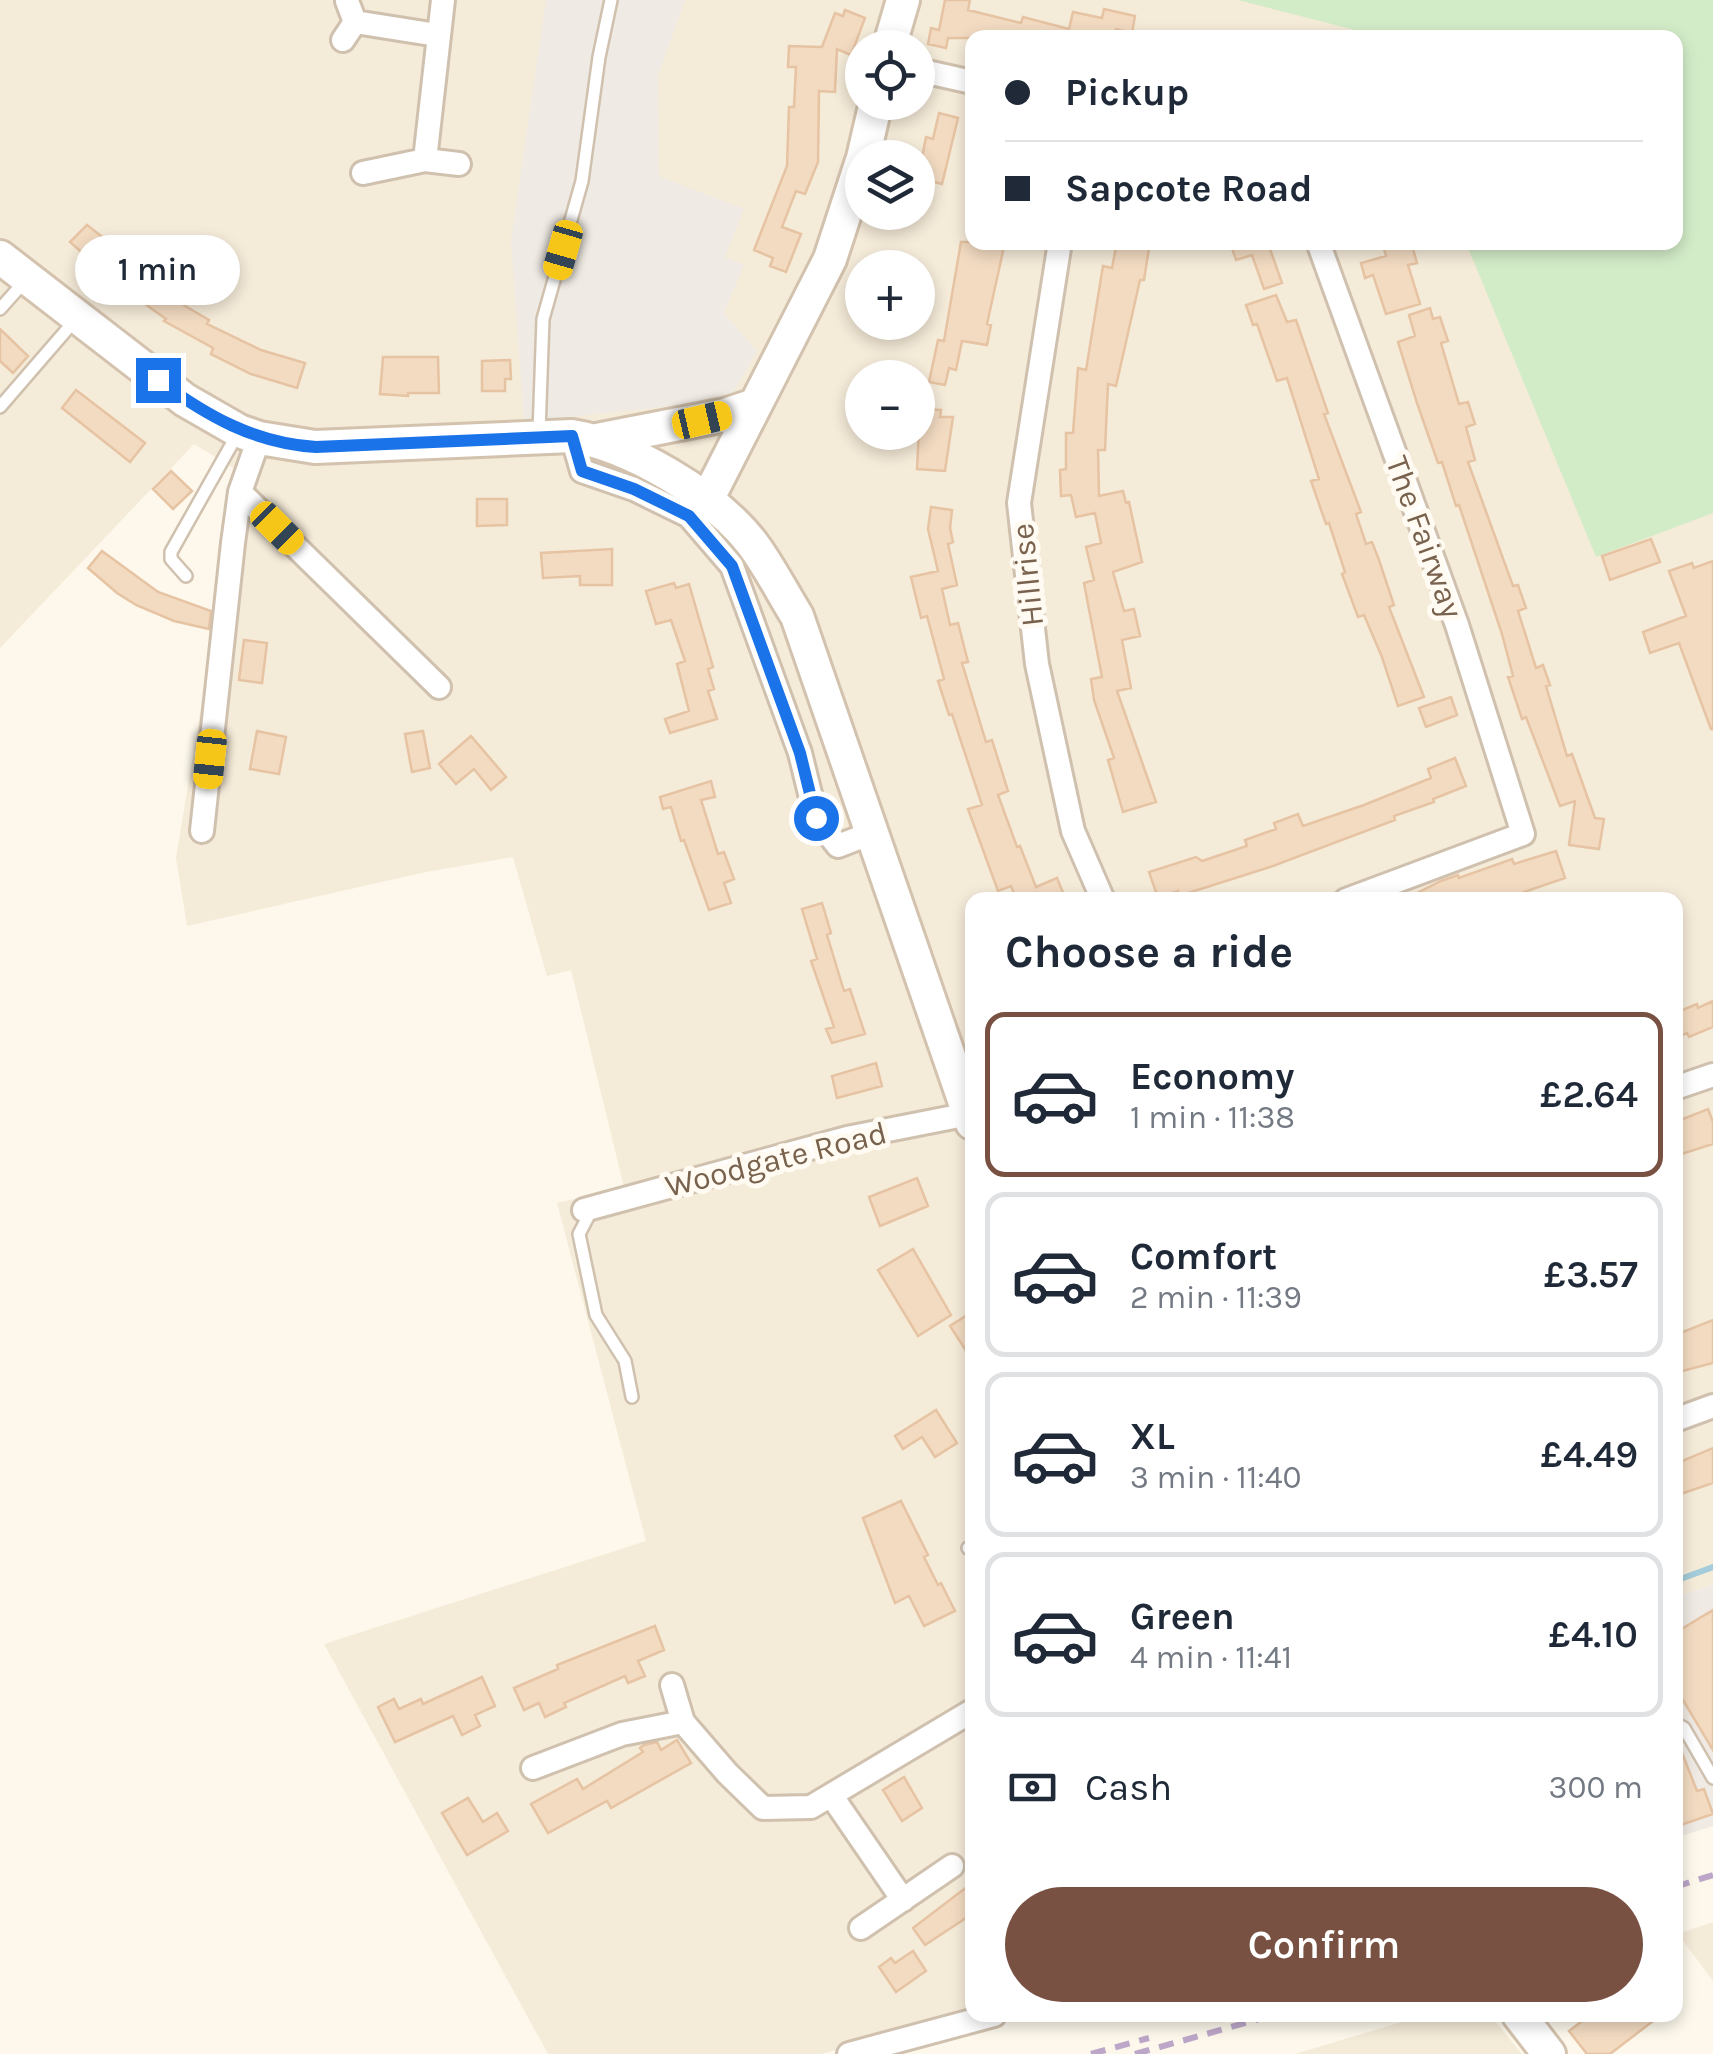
<!DOCTYPE html>
<html lang="en">
<head>
<meta charset="utf-8">
<style>
  :root { --surface:#fff; --page:#f6f6f7; --text:#1f2937; --muted:#747a83; --line:#e0e1e3; --accent:#795142 }
  body { margin:0; font-family:Karla,sans-serif; background:var(--page); color:var(--text); height:100vh; display:flex; flex-direction:column; font-size:38px; white-space:nowrap }
  * { box-sizing:border-box; margin:0 }
  p { font-size:32px; color:var(--muted) }
  .icon { flex:none; width:55px; height:55px; fill:none; stroke:currentColor; stroke-width:2; stroke-linecap:round; stroke-linejoin:round }
  .map { position:relative; flex:1; overflow:hidden }
  .details { position:absolute; left:965px; top:892px; width:718px; height:1130px; display:flex; flex-direction:column; background:var(--surface); border-radius:20px; box-shadow:0 5px 15px #0003 }
  .details>* { flex:none }
  .hud { position:absolute; left:965px; top:30px; width:718px; height:220px; border-radius:20px; box-shadow:0 5px 15px #0003; display:grid; align-content:center; height:220px; padding:0 40px; background:var(--surface) }
  .fabs { position:absolute; left:845px; top:30px; display:grid; gap:20px }
  .fabs a { display:grid; place-items:center; width:90px; height:90px; border-radius:50%; background:var(--surface); box-shadow:0 5px 15px #0003; font-size:50px }
  .end { position:absolute; width:45px; height:45px; margin:-22px; border:12px solid #1a73e8; background:#fff; box-shadow:0 0 0 5px #fff }
  .from { border-radius:50% }
  .bubble { position:absolute; height:70px; border-radius:35px; background:var(--surface); box-shadow:0 5px 15px #0003; font-size:32px; font-weight:600; line-height:70px; text-align:center }
  .car { position:absolute; width:30px; height:60px; margin:-30px -15px; border-radius:12px; box-shadow:0 0 8px 2px #0007; background:linear-gradient(#f5c518 24%,#345 0 40%,#f5c518 0 76%,#345 0 86%,#f5c518 0) }
  .hud b { display:flex; align-items:center; gap:35px; height:95px; font-size:38px }
  .hud b+b { border-top:2px solid var(--line) }
  .hud i { width:25px; height:25px; background:var(--text) }
  ul { padding:0; list-style:none }
  li { display:flex; align-items:center; gap:30px; height:165px; margin:0 20px 15px; padding:0 20px; border:5px solid var(--line); border-radius:20px }
  li div { flex:1 }
  li b { display:block; font-size:38px }
  li em { font-style:normal; font-weight:600 }
  li.current { border-color:var(--accent) }
  li>.icon { width:90px; height:90px; stroke-width:1.5 }
  h2 { padding:0 40px; font-size:45px; line-height:120px }
  .pay { display:flex; align-items:center; gap:25px; height:110px; padding:0 40px; font-size:38px }
  .pay p { margin-inline-start:auto }
  .primary-button { display:flex; gap:20px; margin-top:auto; padding:20px 40px }
  .primary-button a { flex:1; height:115px; border-radius:60px; background:var(--accent); color:#fff; font-size:40px; font-weight:600; line-height:115px; text-align:center }
  .map>svg:first-child { display:block }
  .residential { fill:#f5ebd9; fill-rule:evenodd }
  .industrial { fill:#efeae3 }
  .green { fill:#d3ecc8 }
  .lines { fill:none; stroke-linecap:round; stroke-linejoin:round }
  .stream { stroke:#a4ccda; stroke-width:6 }
  .building { fill:#f3dbc2; stroke:#e6c3a2; stroke-width:2.5 }
  .lane-casing { stroke:#d0c1af; stroke-width:16 }
  .street-casing { stroke:#d0c1af; stroke-width:28 }
  .secondary-casing { stroke:#d3c2ad; stroke-width:38 }
  .lane { stroke:#fff; stroke-width:11 }
  .street { stroke:#fff; stroke-width:22 }
  .secondary { stroke:#fff; stroke-width:32 }
  .rail { stroke:#bda7c9; stroke-width:6; stroke-dasharray:15 10; stroke-linecap:butt }
  .route { stroke:#1a73e8; stroke-width:12 }
  .labels { text-anchor:middle; stroke-width:10; stroke-linejoin:round; paint-order:stroke }
  .street-label { font-size:32px; fill:#79624d; stroke:#fffbf2 }
</style>
</head>
<body>
<div class="map">
<svg width="1713" height="2054" viewBox="0 0 1713 2054">
  <rect width="100%" height="100%" fill="#fdf8eb"/>
  <path class="residential" d="M0 0H1713V1584L1675 1598V900H972V2014L821 2054H548L324 1644 646 1541 557 1203 624 1187 571 970 547 976 513 857 426 872 187 926 176 858 240 472 194 444 0 648ZM972 38H1675V242H972ZM862 48H918V102H862ZM862 158H918V212H862ZM862 268H918V322H862ZM862 378H918V432H862Z
    M1713 1922V1981L1678 1934Z
    M1425 2015H1490L1522 2054H1295Z"/>
  <path class="industrial" d="M546 0H685L658 76 659 176 744 209 725 257 744 265 724 313 757 351 733 393 681 405 524 422 511 239Z
    M1713 1584V1826L1675 1838V1598Z"/>
  <path class="green" d="M1238 0H1713V513L1596 557 1466 243 1675 242V38L1382 37Z"/>
  <g class="lines">
    <path class="stream" d="M1675 1581 1713 1567"/>
  </g>
  <path class="building" d="M945 0H970L968 10 1021 23 1023 17 1069 29 1073 12 1102 18 1104 9 1135 16 1132 33 1116 29 1114 38H948L946 48 928 44 931 28 939 30Z
    M845 10 865 18 851 55 837 49 835 92 819 91 818 162 805 194 796 191 782 227 801 234 786 272 770 266 773 258 754 250 787 166 789 107H794L796 67H788L789 46 822 47 835 13 843 16Z
    M939 113 958 118 942 184 918 178 926 137 933 139Z
    M87 225 174 293 170 297 209 320 207 324 261 350 305 363 297 388 251 374 211 354 213 348 164 321 166 319 120 286 70 242Z
    M961 242H1005L987 324 991 325 987 345 962 341 956 370 949 368 945 385 929 382 938 340 944 341Z
    M1117 242H1150L1144 280H1140L1116 386 1108 384 1105 450H1098L1099 496 1123 491 1126 503 1129 502 1142 562 1113 572 1124 611 1134 609 1140 636 1122 640 1131 688 1117 691 1156 802 1123 812 1108 760 1114 758 1094 700 1091 679 1102 677 1084 583 1094 580 1086 547 1101 543 1095 513 1076 517 1071 495 1061 496 1060 470 1066 469V433H1073L1078 368 1086 370 1103 266 1112 268Z
    M1230 242H1280L1281 246 1270 249 1282 283 1264 289 1252 255 1236 260Z
    M1382 242H1411L1417 263 1408 265 1420 304 1386 314 1373 275 1365 278 1361 263 1386 256Z
    M1276 295 1287 322 1296 320 1328 413 1324 414 1361 512 1356 514 1366 544 1372 542 1379 560 1394 605 1389 607 1424 697 1398 706 1382 657 1364 615 1358 617 1342 574 1345 572 1329 523 1326 524 1311 481 1319 479 1287 378 1277 381 1257 324 1253 325 1246 305Z
    M1430 308 1433 319 1440 317 1448 341 1441 343 1459 404 1468 402 1475 424 1466 427 1475 460 1468 462 1513 586 1518 585 1526 608 1518 611 1536 668 1543 665 1550 685 1546 686 1567 756 1572 754 1595 818 1604 819 1599 849 1569 845 1575 801 1560 806 1526 717 1522 719 1508 677 1513 676 1502 634 1459 505 1456 506 1442 462 1438 463 1417 403 1398 342 1415 336 1409 315Z
    M0 329 28 356 13 373 0 361Z
    M383 357H438L439 393H408V396L380 394Z
    M510 360 511 379H505V391H482V361Z
    M76 390 145 443 130 462 62 408Z
    M920 409 941 410 940 417H953L945 471 917 469Z
    M171 471 192 491 173 509 153 489Z
    M477 499H507V525L477 526Z
    M931 507 952 510 950 528 953 542 948 544 957 585 942 589 950 625 958 623 968 662 962 663 986 742 992 740 1008 791 998 795 1017 847 1020 846 1036 887 1057 878 1064 895 1053 900H1005L1015 896 1011 886 998 891 968 809 982 805 952 714 949 715 938 681 944 679 927 616 921 618 911 577 938 571 928 529Z
    M1651 539 1660 562 1610 580 1602 556Z
    M612 549V585H580V576L543 578 541 553Z
    M102 551 158 592 211 611 209 629 174 621 136 605 117 593 88 568Z
    M1713 561V729H1711L1679 643 1650 653 1643 632 1686 616 1669 571 1692 563 1694 568Z
    M674 583 676 588 689 584 713 667 708 669 714 689 708 691 717 719 670 733 665 719 689 711 677 664 685 661 671 620 656 624 646 591Z
    M244 640 267 643 262 683 239 680Z
    M1451 697 1457 715 1426 727 1419 708Z
    M257 731 286 737 279 774 250 769Z
    M423 731 430 768 412 772 405 734Z
    M471 736 506 777 491 790 474 769 456 784 439 764Z
    M1455 758 1466 786 1433 799 1434 802 1394 816 1395 820 1270 867 1179 896 1178 891 1158 898 1149 872 1196 857 1202 861 1247 846 1245 840 1276 829 1274 823 1298 814 1303 826 1364 805 1431 778 1428 769Z
    M711 781 715 797 701 800 718 854 724 852 734 879 724 883 731 903 709 910 684 840 681 841 671 807 663 809 660 797Z
    M1556 851 1565 878 1524 892 1525 896 1514 900H1403L1441 881 1458 875 1459 878 1512 859 1514 864Z
    M822 903 831 933 827 935 844 991 850 989 865 1034 832 1043 826 1029 834 1027 811 961 817 959 802 909Z
    M1713 1001V1027L1689 1037 1687 1033 1675 1038V1013L1697 1004 1698 1008Z
    M876 1063 882 1086 837 1098 832 1076Z
    M1708 1109 1713 1122V1144L1675 1156V1122Z
    M917 1178 928 1206 880 1226 869 1197Z
    M913 1249 951 1315 918 1336 878 1270Z
    M972 1312V1360L950 1326Z
    M1713 1320V1363L1675 1373V1335Z
    M936 1410 957 1443 935 1457 922 1437 903 1449 895 1436Z
    M1713 1448V1483L1675 1496V1464Z
    M901 1501 928 1555 924 1557 938 1585 941 1583 955 1611 924 1626 909 1596 895 1603 863 1518Z
    M1713 1610V1750L1675 1687V1633Z
    M655 1626 664 1650 638 1661 645 1676 628 1683 625 1676 564 1703 566 1707 545 1717 539 1703 524 1710 514 1688 558 1669 557 1665Z
    M482 1677 495 1706 475 1715 480 1726 462 1735 453 1716 395 1742 378 1707 394 1699 399 1709 421 1699 423 1704Z
    M1675 1735 1697 1791 1704 1789 1713 1814 1675 1827Z
    M677 1740 691 1763 611 1808 607 1801 548 1833 531 1804 577 1779 583 1789 643 1752 640 1748 644 1745 657 1742 661 1750Z
    M904 1777 922 1808 902 1821 883 1790Z
    M468 1798 483 1822 497 1813 508 1831 467 1855 442 1813Z
    M972 1883V1914L925 1945 913 1928Z
    M913 1951 926 1971 896 1992 879 1967 891 1958 895 1963Z
    M1590 2015H1661L1610 2054H1587L1569 2031Z"/>
  <g class="lines">
    <g class="lane-casing">
      <path id="lane" d="M0 309 24 282
        M0 407 76 319
        M539 432 543 319 582 181 599 57 611 0
        M186 576 171 559V552L238 433
        M591 1211 579 1234 596 1315 625 1361 632 1397
        M968 1548H972
        M1675 1723 1684 1728 1713 1778"/>
    </g>
    <g class="street-casing">
      <path id="street" d="M355 22 437 35
        M343 40 355 22 347 1
        M918 70 972 82
        M425 160 443 0
        M363 173 425 160 459 164
        M1060 242 1019 503 1037 664 1073 831 1103 900
        M1318 242 1457 625 1523 834 1346 900
        M572 436 582 471 634 489 689 516 732 566 800 753 816 818 838 846 874 832
        M240 492 439 687
        M202 831 233 543 240 492 259 438
        M1675 1088 1713 1075
        M584 1210 847 1138 969 1114
        M1675 1420 1713 1406
        M672 1685 683 1722 727 1773 763 1808 811 1807 972 1711
        M533 1768 622 1734 683 1722
        M831 1795 903 1900
        M861 1928 952 1866
        M849 2054 994 2015"/>
    </g>
    <g class="secondary-casing">
      <path id="secondary" d="M889 48 903 0
        M863 158 876 102
        M0 257 185 400 239 431 259 438 315 447 572 436C631 446 713 494 751 542 768 564 782 592 797 616L972 1123
        M597 440 725 415 755 405
        M707 500 830 259 862 161
        M1519 2015 1549 2054"/>
    </g>
    <use href="#lane" class="lane"/>
    <use href="#street" class="street"/>
    <use href="#secondary" class="secondary"/>
    <path class="rail" d="M1675 1887 1713 1875
      M1091 2054 1149 2038
      M1135 2054 1274 2015"/>
  </g>
  <g class="lines">
    <path class="route" d="M158 380C207 416 254 443 316 447L572 436 582 471 634 489 689 516 732 566 800 753 816 818"/>
  </g>
  <g class="labels">
    <g class="street-label">
      <text transform="translate(1425 537) rotate(70)" y="11">The Fairway</text>
      <text transform="translate(1027 575) rotate(-96)" y="11">Hillrise</text>
      <text transform="translate(776 1159) rotate(-14)" y="11">Woodgate Road</text>
    </g>
  </g>
</svg>
<div class="fabs">
<a><svg class="icon" aria-label="locate" viewBox="0 0 24 24"><circle cx="12" cy="12" r="6"/><path d="M12 2v4M12 18v4M2 12h4M18 12h4"/></svg></a>
<a><svg class="icon" aria-label="layers" viewBox="0 0 24 24"><path d="M12 4l9 5-9 5-9-5zM3 14l9 5 9-5"/></svg></a>
<a>+</a>
<a>−</a>
</div>
<i class="end from" style="left:816px;top:818px"></i>
<i class="end" style="left:158px;top:380px"></i>
<div class="bubble" style="left:75px;top:235px;width:165px">1 min</div>
<i class="car" style="left:563px;top:250px;rotate:196deg"></i>
<i class="car" style="left:702px;top:420px;rotate:77deg"></i>
<i class="car" style="left:277px;top:528px;rotate:135deg"></i>
<i class="car" style="left:210px;top:759px;rotate:186deg"></i>
<div class="hud">
<b><i class="from"></i>Pickup</b>
<b><i></i>Sapcote Road</b>
</div>
<section class="details">
<h2>Choose a ride</h2>
<ul>
<li class="current"><svg class="icon" aria-label="car" viewBox="0 0 24 24"><path d="M5 17H2v-5l4-1 3-4h7l3 4 3 1v5h-3M9 17h6M6 11h13"/><circle cx="7" cy="17" r="2"/><circle cx="17" cy="17" r="2"/></svg><div><b>Economy</b><p>1 min · 11:38</p></div><em>£2.64</em></li>
<li><svg class="icon" aria-label="car" viewBox="0 0 24 24"><path d="M5 17H2v-5l4-1 3-4h7l3 4 3 1v5h-3M9 17h6M6 11h13"/><circle cx="7" cy="17" r="2"/><circle cx="17" cy="17" r="2"/></svg><div><b>Comfort</b><p>2 min · 11:39</p></div><em>£3.57</em></li>
<li><svg class="icon" aria-label="car" viewBox="0 0 24 24"><path d="M5 17H2v-5l4-1 3-4h7l3 4 3 1v5h-3M9 17h6M6 11h13"/><circle cx="7" cy="17" r="2"/><circle cx="17" cy="17" r="2"/></svg><div><b>XL</b><p>3 min · 11:40</p></div><em>£4.49</em></li>
<li><svg class="icon" aria-label="car" viewBox="0 0 24 24"><path d="M5 17H2v-5l4-1 3-4h7l3 4 3 1v5h-3M9 17h6M6 11h13"/><circle cx="7" cy="17" r="2"/><circle cx="17" cy="17" r="2"/></svg><div><b>Green</b><p>4 min · 11:41</p></div><em>£4.10</em></li>
</ul>
<div class="pay"><svg class="icon" aria-label="cash" viewBox="0 0 24 24"><path d="M3 7h18v10H3z"/><circle cx="12" cy="12" r="2"/></svg>Cash<p>300 m</p></div>
<div class="primary-button"><a>Confirm</a></div>
</section>
</div>
</body>
</html>
